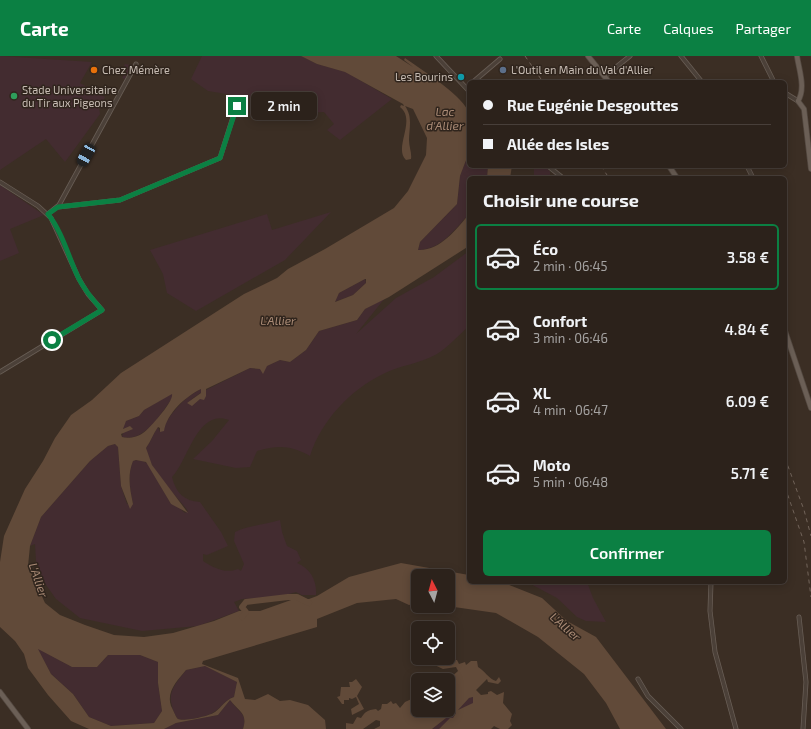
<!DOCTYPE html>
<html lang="fr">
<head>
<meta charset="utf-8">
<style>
  :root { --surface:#2c221b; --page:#342a24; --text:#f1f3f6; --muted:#a6a4a3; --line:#483f3a; --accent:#0b8043 }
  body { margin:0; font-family:"Exo 2",sans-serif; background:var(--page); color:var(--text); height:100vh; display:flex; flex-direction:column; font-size:15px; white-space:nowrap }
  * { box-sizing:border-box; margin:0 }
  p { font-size:13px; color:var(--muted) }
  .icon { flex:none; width:22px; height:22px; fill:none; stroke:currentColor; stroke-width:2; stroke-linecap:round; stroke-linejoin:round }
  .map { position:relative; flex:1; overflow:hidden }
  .sheet { position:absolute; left:467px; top:120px; width:320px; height:408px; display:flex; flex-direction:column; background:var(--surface); border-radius:6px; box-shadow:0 2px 10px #0003,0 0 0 1px var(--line) }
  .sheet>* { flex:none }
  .guide { position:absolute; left:467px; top:24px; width:320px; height:88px; border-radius:6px; box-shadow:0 2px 10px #0003,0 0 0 1px var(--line); display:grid; align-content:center; height:88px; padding:0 16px; background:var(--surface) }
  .needle { width:26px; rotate:354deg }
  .buttons { position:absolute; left:411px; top:513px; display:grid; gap:8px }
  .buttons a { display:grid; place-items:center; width:44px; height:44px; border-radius:6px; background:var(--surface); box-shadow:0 2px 10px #0003,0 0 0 1px var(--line); font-size:20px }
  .end { position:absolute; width:18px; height:18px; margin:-9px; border:5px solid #0b8043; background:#fff; box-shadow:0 0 0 2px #fff }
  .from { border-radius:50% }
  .bubble { position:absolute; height:28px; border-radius:6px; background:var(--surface); box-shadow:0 2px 10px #0003,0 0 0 1px var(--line); font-size:13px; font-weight:600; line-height:28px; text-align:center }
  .car { position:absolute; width:12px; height:24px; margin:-12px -6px; border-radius:5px; box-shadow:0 0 3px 1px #0007; background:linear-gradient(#222 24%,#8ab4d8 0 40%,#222 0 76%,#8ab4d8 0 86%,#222 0) }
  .guide b { display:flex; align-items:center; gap:14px; height:38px; font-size:15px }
  .guide b+b { border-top:1px solid var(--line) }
  .guide i { width:10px; height:10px; background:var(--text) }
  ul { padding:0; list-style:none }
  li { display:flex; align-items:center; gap:12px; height:66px; margin:0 8px 6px; padding:0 8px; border:2px solid transparent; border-radius:6px }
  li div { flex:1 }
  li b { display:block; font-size:15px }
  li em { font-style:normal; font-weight:600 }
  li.selected { border-color:var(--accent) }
  li>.icon { width:36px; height:36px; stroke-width:1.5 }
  h2 { padding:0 16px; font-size:18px; line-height:48px }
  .cta { display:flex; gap:8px; margin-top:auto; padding:8px 16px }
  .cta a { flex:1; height:46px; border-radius:6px; background:var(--accent); color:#fff; font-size:16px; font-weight:600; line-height:46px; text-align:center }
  header { display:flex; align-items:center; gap:24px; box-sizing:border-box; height:56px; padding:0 20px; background:var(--accent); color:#fff }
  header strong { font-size:19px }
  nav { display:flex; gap:22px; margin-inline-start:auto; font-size:14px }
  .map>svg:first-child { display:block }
  .green { fill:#432c30 }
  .water { fill:#614a39; fill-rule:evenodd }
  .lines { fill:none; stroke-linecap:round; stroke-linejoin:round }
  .river { stroke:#614a39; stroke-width:6 }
  .minor-casing { stroke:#695e56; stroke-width:5 }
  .major-casing { stroke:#544941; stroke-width:6 }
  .minor { stroke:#4b4038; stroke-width:3.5 }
  .major { stroke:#6b5f56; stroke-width:4.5 }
  .rail { stroke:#72645a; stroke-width:1; stroke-dasharray:4 4; stroke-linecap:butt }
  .route { stroke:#0b8043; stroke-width:5 }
  .food-dot { fill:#e8710a; stroke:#30251d; stroke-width:1.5 }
  .service-dot { fill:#5c6f8a; stroke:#30251d; stroke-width:1.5 }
  .culture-dot { fill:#0f9aa8; stroke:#30251d; stroke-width:1.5 }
  .leisure-dot { fill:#2e9e5b; stroke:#30251d; stroke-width:1.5 }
  .labels { text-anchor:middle; stroke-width:3; stroke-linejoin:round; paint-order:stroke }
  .poi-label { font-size:11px; fill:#c7bcb3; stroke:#30251d; text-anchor:start }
  .water-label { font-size:12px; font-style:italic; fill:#a98a75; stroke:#30251d }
</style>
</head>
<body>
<header>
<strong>Carte</strong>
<nav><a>Carte</a><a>Calques</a><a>Partager</a></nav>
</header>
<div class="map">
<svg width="811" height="673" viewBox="0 0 811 673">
  <rect width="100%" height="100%" fill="#3b2e24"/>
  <path class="green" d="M0 0 92 6 80 27 105 41 99 52 100 58 65 106 46 83 0 114Z
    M202 0H301L317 8 346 16 392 43 340 84 327 74 334 68 324 56 303 57 300 60 257 43 208 35 191 23Z
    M125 8 132 9 125 23 122 22 128 12 124 10Z
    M469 89V110H488L487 122H469V158C455 173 441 194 418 194L420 186 457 148 460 120 468 99 466 91Z
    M537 110H543L550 115V119L556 122H534V111Z
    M0 129 44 159 10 173 19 197 0 205Z
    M331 156 285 204 196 255 167 237 163 218 150 194 267 158 272 174Z
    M469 195V270C459 279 448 291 437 298 420 308 400 309 383 318 350 334 321 365 310 400 291 389 278 389 257 395L250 411 236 412 193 403 212 385 229 364C197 352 188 405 172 421 176 437 184 445 200 446L221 476 228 490 207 499 203 498V505C214 512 225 518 238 513L241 515 244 508 234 485 235 476C249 469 265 469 280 464L282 476 287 490 297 495 301 504 297 507C311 513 317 525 316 539H302L296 536 279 541 242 543 234 546 239 555 198 570 142 575 80 562 56 543 44 526 36 505 35 488 30 490 41 461 90 405 108 390 115 388 118 391 121 430 127 448H133C130 433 127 420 133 405 137 403 145 405 148 408L171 448 176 449 185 457 188 455C174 436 150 417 146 392 151 385 153 378 158 371L160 376C170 359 182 342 201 333L202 334 201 337 190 344 206 336V334L250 312 260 313 280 304 290 306 306 294 319 275 357 264 365 253 385 242 356 278 396 242 434 221Z
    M365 223 366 227 353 239 334 246 339 237Z
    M172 337 173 341C162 356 145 387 122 381L124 373 122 370 126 365 139 360 144 354Z
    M527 526H587L593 542 606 566 586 565 577 561 557 542Z
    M37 592 72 611H97L108 599H140L158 606V627L162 655 154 667 111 670 89 661 73 638 51 618Z
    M205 610 237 626 234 641C225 644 222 651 214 656 210 660 183 666 178 663 176 662 172 652 172 650 167 635 178 625 186 614Z
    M473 641V647L469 651 457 654 469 642Z
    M230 644C238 656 248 657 243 673H164L176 667 218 659Z
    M454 655 456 656 453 662 450 663 439 673H432Z"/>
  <path class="water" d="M301 0H396L413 11 404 4 405 2C420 13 466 41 469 58 471 68 469 80 469 89L466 91 468 99 460 120 457 148 420 186 418 194C440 195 457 173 469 158V190L389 241 365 253 357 264 319 275 306 294 290 306 280 304 267 310 263 318 260 313 250 312 206 333V340L204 344 200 343 192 350 187 347 201 337V333C185 341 167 357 164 375L160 376V372L158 371C153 378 151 385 146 392L152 409 188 457 171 448 146 406 136 404 133 405C127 420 130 433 133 448L130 453 121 430 118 391 115 388 108 390 90 405 41 461 30 490 28 510 45 547 60 559 85 569 114 579 144 581 173 577 214 565 239 555H260L291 544 309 543 317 540 349 521 401 507 469 519V526H502L542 542 567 565 596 581 666 673H620L606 647 584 618 538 581 496 557 447 550 448 520H418V547L409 549 396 543 357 547 317 563V571L203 605 202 608 238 622 245 643 255 644 268 638 280 645 290 644 308 649 325 664 326 673H243C248 657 239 656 230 644L218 659 176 667 164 673H89L71 665 48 639 28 612 24 598 15 585 0 571V506L4 480 25 433 43 405 55 382 71 359 92 344 121 317 244 238 277 222 288 213 325 193 394 152 408 135 426 99 427 82 413 53 405 50C413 61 409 72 409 84 409 91 412 97 411 103L406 104C393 92 417 64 400 51L401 49 404 50 403 48 345 16 317 8ZM365 223H366V227L353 239 335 246 339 237ZM172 338C174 345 150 372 143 377 138 381 128 383 122 381L121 378 133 373 130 370 123 373 126 365 139 360 144 354ZM38 593 72 611H97L108 599H140L158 606V627L162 655 154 667 111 670 89 661 73 638 51 618ZM205 610 237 626 234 641C225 644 222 651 215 656 210 660 183 666 178 663 176 662 173 653 171 650 166 635 178 624 186 614Z
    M488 110H512L510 122H487Z
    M448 601 452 604H457L459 608 465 606 466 609 471 605H477L478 611C484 614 489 623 496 625L499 621 501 625 498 628 488 626 487 623 476 634 481 639 488 638V636L491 635 497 639 504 636 503 647 512 658 510 665 512 669 508 673H500L494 670 491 673H439L450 662H453L456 657 455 655 432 673H374L380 670V665L376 664 363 673H346V667L353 668 357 661 361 662C365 656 367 654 376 653L378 655 381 653 382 648H387L391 645 393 648 396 647 400 652 405 646 418 640V654H448L449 623 458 615 456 611 443 613 420 602H434L438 604ZM473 641V647L458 654 469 642Z
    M356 623 362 631 357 640 364 653 352 659 351 653 359 648 356 641 352 643 349 642V644H344V648H342L337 641 340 640 341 631H350L349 626H352Z"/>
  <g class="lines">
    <path class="river" d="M242 561 246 556 242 551 246 546 288 541H297L309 547"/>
    <g class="minor-casing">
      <path id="minor" d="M436 0 469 35
        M681 0 702 26
        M761 0 774 26
        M605 20 630 0
        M473 26 500 3
        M785 37 798 45
        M548 110 563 122
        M747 110 753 122
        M0 126 38 150 51 162 79 223 88 238 102 254 0 316
        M58 151 120 144 220 102 239 42
        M48 158 59 149 136 8
        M711 526 710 555 715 596 736 673
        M799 561 806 626 803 673
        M638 623 648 640 681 673"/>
    </g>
    <g class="major-casing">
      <path id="major" d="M588 0 609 26
        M797 0C799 14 806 32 798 45L804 53 811 113
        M669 110 677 122
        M785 275 811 352
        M0 636 28 673"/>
    </g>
    <use href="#minor" class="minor"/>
    <use href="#major" class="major"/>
    <path class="rail" d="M525 0 543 26
      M601 110 609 122
      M785 402 804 454 811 480
      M785 431 804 486 811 541"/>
  </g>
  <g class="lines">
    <path class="route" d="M52 284 102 254C93 244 85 235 79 223 69 203 63 177 48 158L58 151 120 144 220 102 237 50"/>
  </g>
  <circle class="food-dot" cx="94" cy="14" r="4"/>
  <circle class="service-dot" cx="503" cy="14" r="4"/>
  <circle class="culture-dot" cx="461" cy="21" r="4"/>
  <circle class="leisure-dot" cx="14" cy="40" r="4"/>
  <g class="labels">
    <g class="poi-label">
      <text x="102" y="18">Chez Mémère</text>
      <text x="511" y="18">L'Outil en Main du Val d'Allier</text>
      <text x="453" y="25" text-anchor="end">Les Bourins</text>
      <text x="22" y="38">Stade Universitaire<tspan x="22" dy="13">du Tir aux Pigeons</tspan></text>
    </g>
    <g class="water-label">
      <text x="445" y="60">Lac<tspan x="445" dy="14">d'Allier</tspan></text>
      <text x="278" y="269">L'Allier</text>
      <text transform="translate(38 524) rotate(71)" y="4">L'Allier</text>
      <text transform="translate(565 571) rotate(41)" y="4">L'Allier</text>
    </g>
  </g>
</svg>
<div class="buttons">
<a><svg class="needle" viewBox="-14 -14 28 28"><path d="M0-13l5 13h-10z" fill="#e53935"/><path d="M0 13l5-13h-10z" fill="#a6a4a3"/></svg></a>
<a><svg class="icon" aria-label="locate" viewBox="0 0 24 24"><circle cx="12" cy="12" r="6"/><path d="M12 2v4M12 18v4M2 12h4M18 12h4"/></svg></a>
<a><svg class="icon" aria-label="layers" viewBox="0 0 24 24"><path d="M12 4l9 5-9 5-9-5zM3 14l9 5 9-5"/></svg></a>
</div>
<i class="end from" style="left:52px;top:284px"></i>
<i class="end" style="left:237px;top:50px"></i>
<div class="bubble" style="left:251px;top:36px;width:66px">2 min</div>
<i class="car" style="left:86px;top:99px;rotate:209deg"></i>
<div class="guide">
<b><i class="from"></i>Rue Eugénie Desgouttes</b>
<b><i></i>Allée des Isles</b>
</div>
<section class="sheet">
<h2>Choisir une course</h2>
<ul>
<li class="selected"><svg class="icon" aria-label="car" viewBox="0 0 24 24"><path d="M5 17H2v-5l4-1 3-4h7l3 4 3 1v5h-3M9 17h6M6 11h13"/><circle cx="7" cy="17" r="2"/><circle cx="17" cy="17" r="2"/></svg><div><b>Éco</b><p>2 min · 06:45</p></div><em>3.58 €</em></li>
<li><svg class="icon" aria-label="car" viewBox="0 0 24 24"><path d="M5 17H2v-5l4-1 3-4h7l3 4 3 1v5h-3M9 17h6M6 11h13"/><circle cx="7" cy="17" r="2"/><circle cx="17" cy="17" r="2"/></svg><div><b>Confort</b><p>3 min · 06:46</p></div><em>4.84 €</em></li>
<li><svg class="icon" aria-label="car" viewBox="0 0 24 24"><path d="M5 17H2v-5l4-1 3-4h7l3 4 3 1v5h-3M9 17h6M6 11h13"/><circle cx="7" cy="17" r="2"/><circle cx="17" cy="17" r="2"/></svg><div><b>XL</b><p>4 min · 06:47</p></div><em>6.09 €</em></li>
<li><svg class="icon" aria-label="car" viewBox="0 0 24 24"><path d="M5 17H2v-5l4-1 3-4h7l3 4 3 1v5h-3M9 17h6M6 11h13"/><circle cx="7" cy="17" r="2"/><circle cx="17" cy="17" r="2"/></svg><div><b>Moto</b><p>5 min · 06:48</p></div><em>5.71 €</em></li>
</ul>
<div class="cta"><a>Confirmer</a></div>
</section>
</div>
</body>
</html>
